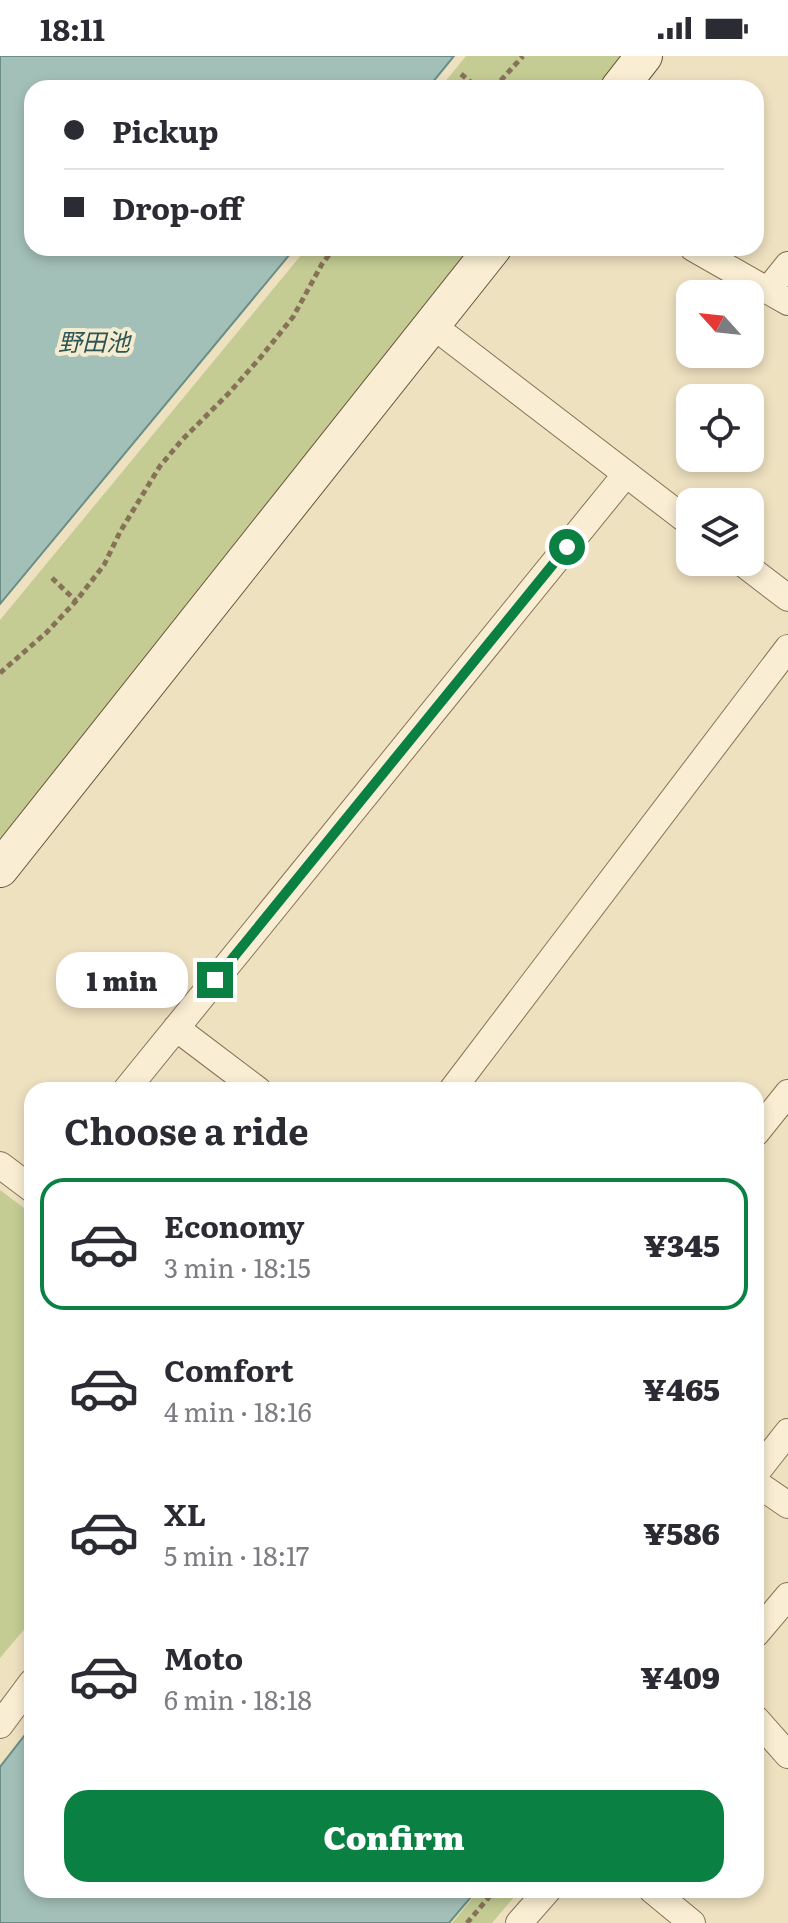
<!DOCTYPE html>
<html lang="en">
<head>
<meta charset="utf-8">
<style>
  :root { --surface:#fff; --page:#f7f7f7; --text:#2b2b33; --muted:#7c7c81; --line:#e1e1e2; --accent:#0b8043 }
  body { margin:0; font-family:Literata,"Noto Sans JP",serif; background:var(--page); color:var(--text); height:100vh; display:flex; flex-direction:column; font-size:30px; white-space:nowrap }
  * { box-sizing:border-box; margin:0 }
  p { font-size:26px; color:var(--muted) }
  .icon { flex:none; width:44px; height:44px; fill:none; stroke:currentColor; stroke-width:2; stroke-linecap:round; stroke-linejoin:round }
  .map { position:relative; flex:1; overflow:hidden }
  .panel { position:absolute; left:24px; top:1026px; width:740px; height:816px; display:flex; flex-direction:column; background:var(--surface); border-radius:24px; box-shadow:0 4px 12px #0003 }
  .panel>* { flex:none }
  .top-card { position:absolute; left:24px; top:24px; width:740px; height:176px; border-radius:24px; box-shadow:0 4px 12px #0003; display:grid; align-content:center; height:176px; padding:0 40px; background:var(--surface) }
  .needle { width:52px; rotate:297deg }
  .fabs { position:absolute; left:676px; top:224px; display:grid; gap:16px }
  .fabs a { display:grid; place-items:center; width:88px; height:88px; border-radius:16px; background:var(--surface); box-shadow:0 4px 12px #0003; font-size:40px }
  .end { position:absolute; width:36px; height:36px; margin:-18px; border:10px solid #0b8043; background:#fff; box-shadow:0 0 0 4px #fff }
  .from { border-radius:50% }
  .bubble { position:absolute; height:56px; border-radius:24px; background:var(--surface); box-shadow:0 4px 12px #0003; font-size:26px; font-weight:800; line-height:56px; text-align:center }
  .top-card b { display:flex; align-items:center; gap:28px; height:76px; font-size:30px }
  .top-card b+b { border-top:2px solid var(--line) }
  .top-card i { width:20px; height:20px; background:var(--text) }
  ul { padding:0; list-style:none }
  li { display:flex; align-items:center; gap:24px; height:132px; margin:0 16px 12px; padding:0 24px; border:4px solid transparent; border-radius:24px }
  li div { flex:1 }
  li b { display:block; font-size:30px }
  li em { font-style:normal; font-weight:800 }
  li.selected { border-color:var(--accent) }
  li>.icon { width:72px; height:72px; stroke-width:1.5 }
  h2 { padding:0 40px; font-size:36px; line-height:96px }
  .cta { display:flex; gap:16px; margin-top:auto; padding:16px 40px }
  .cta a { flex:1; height:92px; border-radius:24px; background:var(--accent); color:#fff; font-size:32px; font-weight:800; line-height:92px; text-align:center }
  .status { display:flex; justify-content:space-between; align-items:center; height:56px; padding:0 40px; background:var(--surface); direction:ltr }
  .status svg { height:22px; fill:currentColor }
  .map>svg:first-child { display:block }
  .green { fill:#c4cc94 }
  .water { fill:#a3c0b8; stroke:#6a8e86; stroke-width:2 }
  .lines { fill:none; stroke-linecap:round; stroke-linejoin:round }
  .street-casing { stroke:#877258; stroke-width:28 }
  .secondary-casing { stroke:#69533b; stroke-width:38 }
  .path { stroke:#877258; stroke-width:5; stroke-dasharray:6 4; stroke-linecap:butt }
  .street { stroke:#f9eed3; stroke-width:26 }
  .secondary { stroke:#f9eed3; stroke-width:36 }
  .route { stroke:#0b8043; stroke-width:10 }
  .labels { text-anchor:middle; stroke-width:8; stroke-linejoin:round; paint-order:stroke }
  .water-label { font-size:24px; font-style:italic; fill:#2b5655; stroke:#f5ebcf }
</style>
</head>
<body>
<div class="status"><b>18:11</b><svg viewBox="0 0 49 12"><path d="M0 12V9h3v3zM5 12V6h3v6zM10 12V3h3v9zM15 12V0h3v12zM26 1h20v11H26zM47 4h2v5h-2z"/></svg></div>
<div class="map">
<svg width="788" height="1867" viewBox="0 0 788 1867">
  <rect width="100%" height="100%" fill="#eee1c0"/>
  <path class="green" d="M466 0H621L596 32H440Z
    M307 192H469L0 785V564Z
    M0 1134 32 1158V1564L0 1602Z
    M479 1834H520L492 1867H452Z"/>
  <path class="water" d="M0 0H454L428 32H32V192H295L0 548Z
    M32 1670V1834H477L449 1867H0V1711Z"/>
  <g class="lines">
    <g class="street-casing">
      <path id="street" d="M693 192 788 246
        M768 234 788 209
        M432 269 690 467
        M741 506 788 542
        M176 972 258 1034
        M126 1034 626 418
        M452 1034 788 592
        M756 1077 788 1037
        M0 1109 32 1133
        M756 1417 788 1376
        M756 1427 788 1449
        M756 1578 788 1540
        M756 1663 788 1699
        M0 1669 32 1626
        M652 1834 692 1867
        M519 1867 548 1834"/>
    </g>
    <g class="secondary-casing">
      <path id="secondary" d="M619 32 644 0
        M0 813 493 192"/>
    </g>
    <path class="path" d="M461 18 478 32
      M494 32 523 0
      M52 522 76 545
      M0 617 47 576 76 545 104 509 120 476 160 410 182 384 228 338 260 302 293 261 322 208 334 192
      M467 1867 495 1834"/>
    <use href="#street" class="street"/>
    <use href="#secondary" class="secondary"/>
  </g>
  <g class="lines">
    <path class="route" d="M215 924 567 491"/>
  </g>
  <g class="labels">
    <g class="water-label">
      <text x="94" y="295">野田池</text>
    </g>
  </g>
</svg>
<div class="fabs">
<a><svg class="needle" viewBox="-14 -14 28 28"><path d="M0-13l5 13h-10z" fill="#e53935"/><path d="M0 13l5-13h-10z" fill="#7c7c81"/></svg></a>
<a><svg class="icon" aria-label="locate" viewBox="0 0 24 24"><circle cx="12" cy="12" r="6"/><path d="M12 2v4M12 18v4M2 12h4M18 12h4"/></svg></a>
<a><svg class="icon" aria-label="layers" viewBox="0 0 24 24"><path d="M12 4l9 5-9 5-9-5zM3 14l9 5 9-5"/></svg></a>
</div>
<i class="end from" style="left:567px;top:491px"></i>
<i class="end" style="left:215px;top:924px"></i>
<div class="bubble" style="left:56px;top:896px;width:132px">1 min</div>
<div class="top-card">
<b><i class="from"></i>Pickup</b>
<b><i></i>Drop-off</b>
</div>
<section class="panel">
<h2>Choose a ride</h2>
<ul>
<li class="selected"><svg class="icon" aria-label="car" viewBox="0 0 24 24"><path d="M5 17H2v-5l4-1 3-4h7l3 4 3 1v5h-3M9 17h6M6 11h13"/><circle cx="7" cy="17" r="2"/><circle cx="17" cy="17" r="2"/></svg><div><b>Economy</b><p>3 min · 18:15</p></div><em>¥345</em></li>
<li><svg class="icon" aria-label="car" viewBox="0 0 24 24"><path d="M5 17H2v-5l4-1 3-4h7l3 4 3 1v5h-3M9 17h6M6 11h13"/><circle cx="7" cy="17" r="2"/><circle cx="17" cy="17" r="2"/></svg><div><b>Comfort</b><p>4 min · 18:16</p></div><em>¥465</em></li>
<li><svg class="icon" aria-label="car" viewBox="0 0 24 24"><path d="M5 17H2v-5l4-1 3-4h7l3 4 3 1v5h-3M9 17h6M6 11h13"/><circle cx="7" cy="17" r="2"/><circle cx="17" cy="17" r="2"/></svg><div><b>XL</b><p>5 min · 18:17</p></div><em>¥586</em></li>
<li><svg class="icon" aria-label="car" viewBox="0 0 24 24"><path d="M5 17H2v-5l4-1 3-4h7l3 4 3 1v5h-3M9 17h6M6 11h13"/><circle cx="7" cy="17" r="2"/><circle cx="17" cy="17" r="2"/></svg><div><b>Moto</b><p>6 min · 18:18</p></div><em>¥409</em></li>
</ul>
<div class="cta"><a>Confirm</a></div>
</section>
</div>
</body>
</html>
